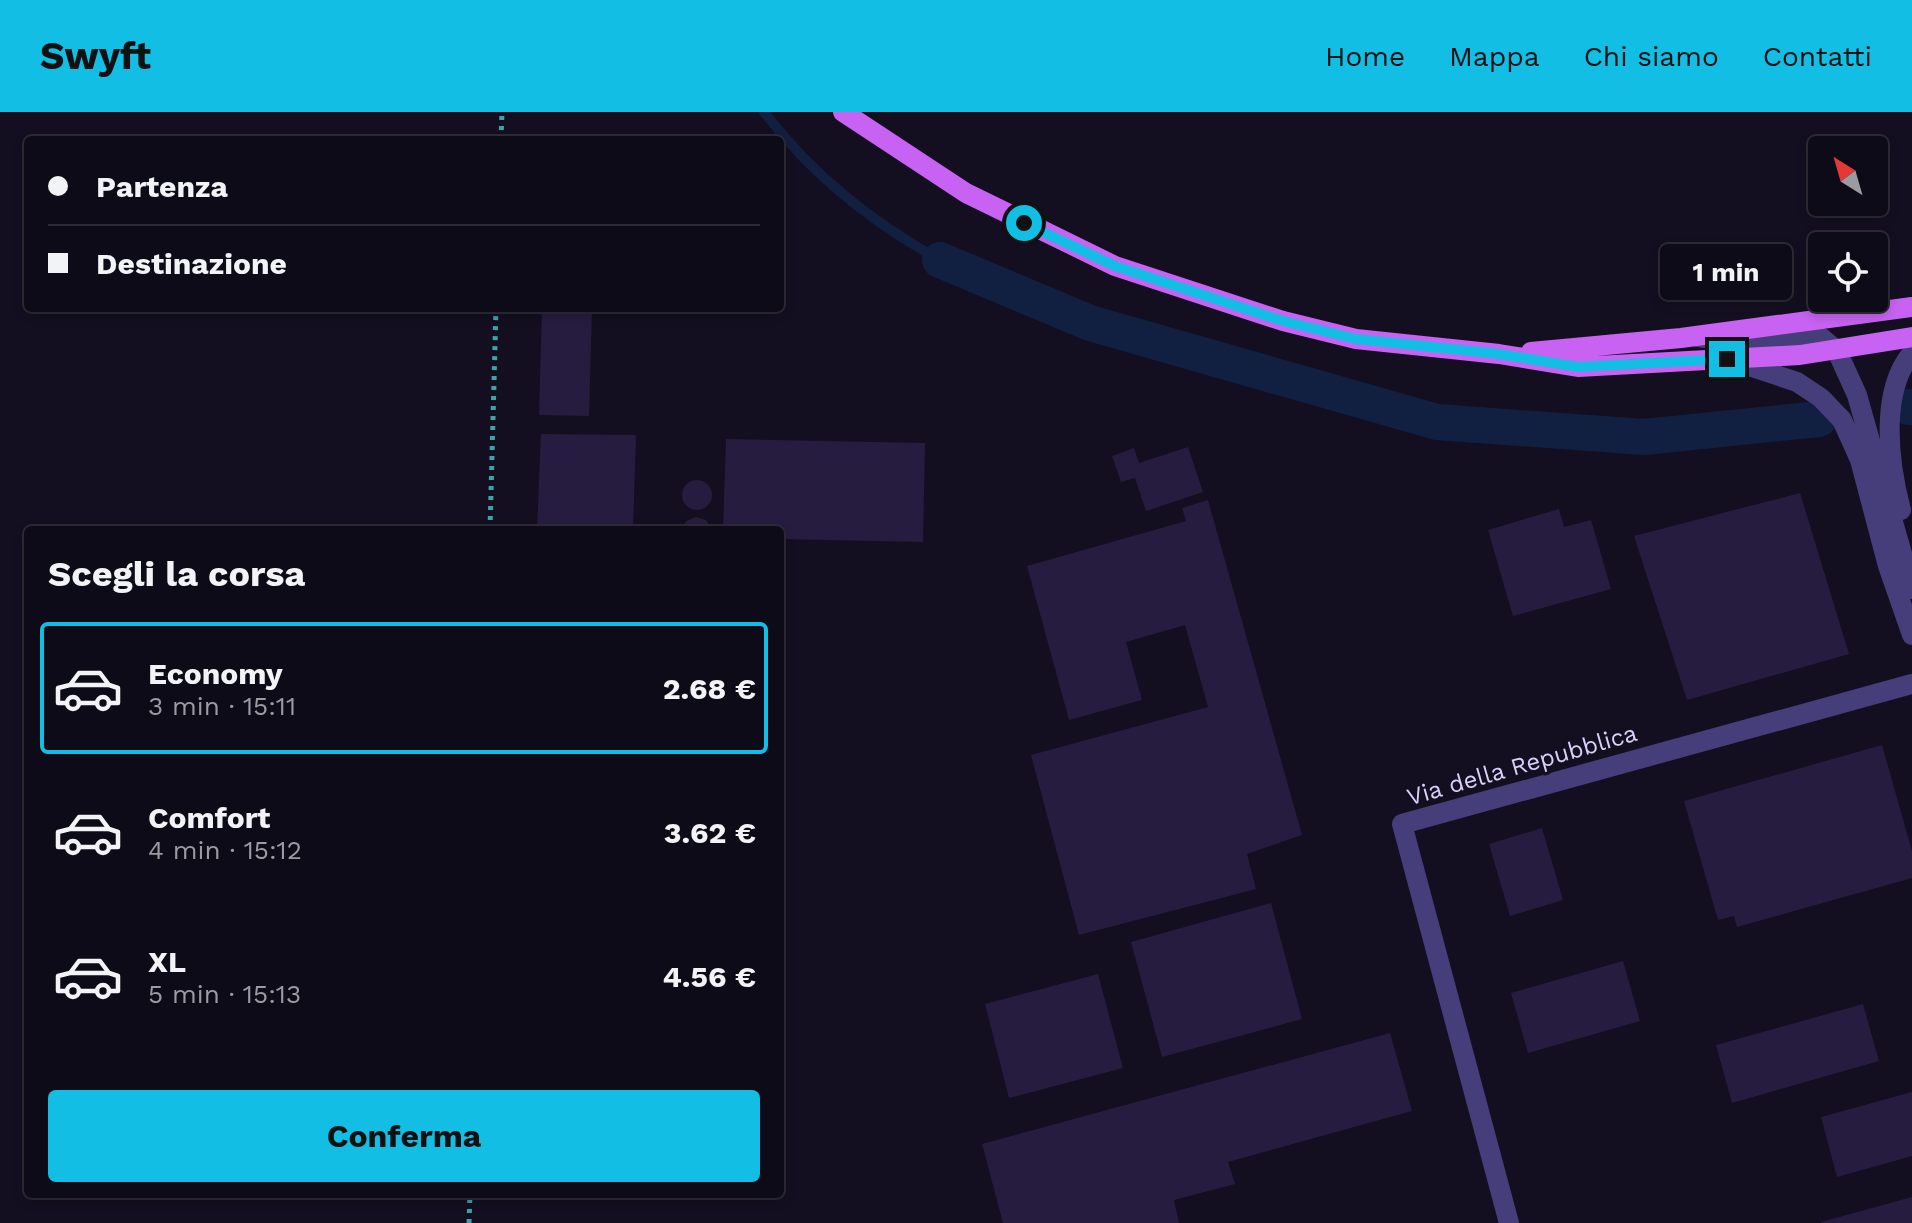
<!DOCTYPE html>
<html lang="it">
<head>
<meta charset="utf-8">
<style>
  :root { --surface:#0e0b18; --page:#1c1925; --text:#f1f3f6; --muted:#9b9ba2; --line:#2e2b37; --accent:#13bee5 }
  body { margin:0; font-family:"Work Sans",sans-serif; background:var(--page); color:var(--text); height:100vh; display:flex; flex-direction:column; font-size:30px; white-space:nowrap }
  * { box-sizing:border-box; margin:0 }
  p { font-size:26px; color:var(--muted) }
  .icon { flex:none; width:44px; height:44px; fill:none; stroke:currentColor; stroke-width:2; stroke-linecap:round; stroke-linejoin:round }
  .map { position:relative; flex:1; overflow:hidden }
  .panel { position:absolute; left:24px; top:414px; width:760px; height:672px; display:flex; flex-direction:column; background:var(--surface); border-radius:8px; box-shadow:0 4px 12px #0003,0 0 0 2px var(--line) }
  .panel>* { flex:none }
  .guide { position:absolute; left:24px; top:24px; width:760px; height:176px; border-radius:8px; box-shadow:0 4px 12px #0003,0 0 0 2px var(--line); display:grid; align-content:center; height:176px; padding:0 24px; background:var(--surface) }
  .needle { width:52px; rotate:323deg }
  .tools { position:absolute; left:1808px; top:24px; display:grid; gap:16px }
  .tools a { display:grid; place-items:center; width:80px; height:80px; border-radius:8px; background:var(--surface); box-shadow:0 4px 12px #0003,0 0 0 2px var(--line); font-size:40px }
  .end { position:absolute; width:36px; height:36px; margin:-18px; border:10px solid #13bee5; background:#111; box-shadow:0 0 0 4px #111 }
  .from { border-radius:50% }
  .bubble { position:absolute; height:56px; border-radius:8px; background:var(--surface); box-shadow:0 4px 12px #0003,0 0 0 2px var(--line); font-size:26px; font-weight:700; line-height:56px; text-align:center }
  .guide b { display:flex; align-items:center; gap:28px; height:76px; font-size:30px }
  .guide b+b { border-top:2px solid var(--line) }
  .guide i { width:20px; height:20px; background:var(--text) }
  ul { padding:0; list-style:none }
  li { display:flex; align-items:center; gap:24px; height:132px; margin:0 16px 12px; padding:0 8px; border:4px solid transparent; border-radius:8px }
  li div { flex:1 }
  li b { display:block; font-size:30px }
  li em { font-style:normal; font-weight:700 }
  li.on { border-color:var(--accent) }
  li>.icon { width:72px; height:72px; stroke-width:1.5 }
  h2 { padding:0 24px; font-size:36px; line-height:96px }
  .primary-button { display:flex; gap:16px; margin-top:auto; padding:16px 24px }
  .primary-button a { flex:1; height:92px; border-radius:8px; background:var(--accent); color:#111; font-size:32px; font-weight:700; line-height:92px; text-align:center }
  header { display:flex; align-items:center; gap:48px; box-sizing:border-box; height:112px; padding:0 40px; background:var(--accent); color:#111 }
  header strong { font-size:38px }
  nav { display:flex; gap:44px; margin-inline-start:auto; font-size:28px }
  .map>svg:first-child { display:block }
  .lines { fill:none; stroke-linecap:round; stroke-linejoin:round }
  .stream { stroke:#112041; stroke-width:10 }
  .canal { stroke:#112041; stroke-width:36 }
  .building { fill:#261c3f }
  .path { stroke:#38a5a8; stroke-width:5; stroke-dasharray:4 6; stroke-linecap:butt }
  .minor { stroke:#453e7b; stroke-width:20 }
  .major { stroke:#c862f2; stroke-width:20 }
  .route { stroke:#13bee5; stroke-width:10 }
  .labels { text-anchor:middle; stroke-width:7; stroke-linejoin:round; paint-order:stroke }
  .street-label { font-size:24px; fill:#dad1fb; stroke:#130f20 }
</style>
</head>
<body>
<header>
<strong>Swyft</strong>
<nav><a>Home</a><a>Mappa</a><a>Chi siamo</a><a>Contatti</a></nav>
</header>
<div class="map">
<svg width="1912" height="1111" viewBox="0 0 1912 1111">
  <rect width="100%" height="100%" fill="#130f20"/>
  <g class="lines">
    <path class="stream" d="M764 0C812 63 871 110 940 148"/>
    <path class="canal" d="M940 148 1090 211 1437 310 1644 325 1819 307
      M1909 295H1912"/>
  </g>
  <path class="building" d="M542 196H592L589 304 539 303Z
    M541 322 636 323 633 418H537Z
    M726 327 925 331 923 430 780 427V418H723Z
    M1188 335 1203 380 1146 399 1135 366 1121 370 1112 344 1134 336 1139 351Z
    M682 383a15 15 0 1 1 30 0a15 15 0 1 1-30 0Z
    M1800 381 1849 542 1687 588 1634 424Z
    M1208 388 1302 723 1247 742 1256 777 1079 823 1031 643 1208 595 1185 513 1126 530 1142 588 1069 608 1027 454 1186 409 1182 396Z
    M1559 397 1564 415 1591 408 1611 477 1513 504 1488 418Z
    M696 405 706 408 713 418H681L686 409Z
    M1882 633 1912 739V766L1737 815 1734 804 1718 808 1684 689Z
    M1542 716 1563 788 1510 804 1489 732Z
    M1271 791 1302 907 1162 945 1131 830Z
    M1623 849 1640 909 1528 941 1511 881Z
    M1098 862 1123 956 1009 986 985 892Z
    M1863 892 1879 949 1732 991 1716 933Z
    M1390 921 1412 999 1228 1050 1235 1072 1174 1088 1179 1111H1003L982 1032Z
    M1912 980V1044L1837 1065 1821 1005Z
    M1912 1085V1111H1821V1110Z"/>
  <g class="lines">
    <path class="path" d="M501 28 502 0
      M490 418 496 196
      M469 1111 470 1082"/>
    <path class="minor" d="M1698 225 1748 232 1809 223 1822 226 1837 239 1857 283 1912 477
      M1731 248 1797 270 1821 286 1842 308 1860 348 1888 454 1912 523
      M1901 398C1889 353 1879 280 1912 241
      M1509 1111 1402 712 1912 572"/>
    <path class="major" d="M843 0 966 81 1115 154 1283 209 1356 227 1499 242 1578 255 1800 243 1912 225
      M1531 240 1681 226 1912 195"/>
  </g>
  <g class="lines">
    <path class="route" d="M1024 111 1115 154 1283 209 1356 227 1499 242 1578 255 1727 247"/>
  </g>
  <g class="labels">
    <g class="street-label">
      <text transform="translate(1522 653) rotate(-16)" y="8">Via della Repubblica</text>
    </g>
  </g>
</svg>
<div class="tools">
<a><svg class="needle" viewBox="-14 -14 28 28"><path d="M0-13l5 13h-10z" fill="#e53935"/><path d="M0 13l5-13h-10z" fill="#9b9ba2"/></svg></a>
<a><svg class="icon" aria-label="locate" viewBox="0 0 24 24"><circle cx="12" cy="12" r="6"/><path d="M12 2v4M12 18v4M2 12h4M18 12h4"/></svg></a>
</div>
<i class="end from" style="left:1024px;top:111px"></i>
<i class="end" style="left:1727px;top:247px"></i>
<div class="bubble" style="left:1660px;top:132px;width:132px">1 min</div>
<div class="guide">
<b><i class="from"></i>Partenza</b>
<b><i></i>Destinazione</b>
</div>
<section class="panel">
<h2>Scegli la corsa</h2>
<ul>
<li class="on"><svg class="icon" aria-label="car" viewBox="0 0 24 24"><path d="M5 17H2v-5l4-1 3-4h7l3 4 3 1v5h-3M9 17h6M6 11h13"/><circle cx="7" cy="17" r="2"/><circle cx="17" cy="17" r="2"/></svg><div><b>Economy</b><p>3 min · 15:11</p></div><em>2.68 €</em></li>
<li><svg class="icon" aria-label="car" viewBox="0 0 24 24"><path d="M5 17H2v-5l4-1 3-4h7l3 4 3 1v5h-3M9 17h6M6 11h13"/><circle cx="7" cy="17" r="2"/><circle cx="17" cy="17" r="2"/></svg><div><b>Comfort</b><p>4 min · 15:12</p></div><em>3.62 €</em></li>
<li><svg class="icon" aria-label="car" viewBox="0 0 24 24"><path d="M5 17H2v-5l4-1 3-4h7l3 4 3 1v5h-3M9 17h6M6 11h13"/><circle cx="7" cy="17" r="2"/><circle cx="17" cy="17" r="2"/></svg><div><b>XL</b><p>5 min · 15:13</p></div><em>4.56 €</em></li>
</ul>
<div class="primary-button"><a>Conferma</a></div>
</section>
</div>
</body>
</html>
